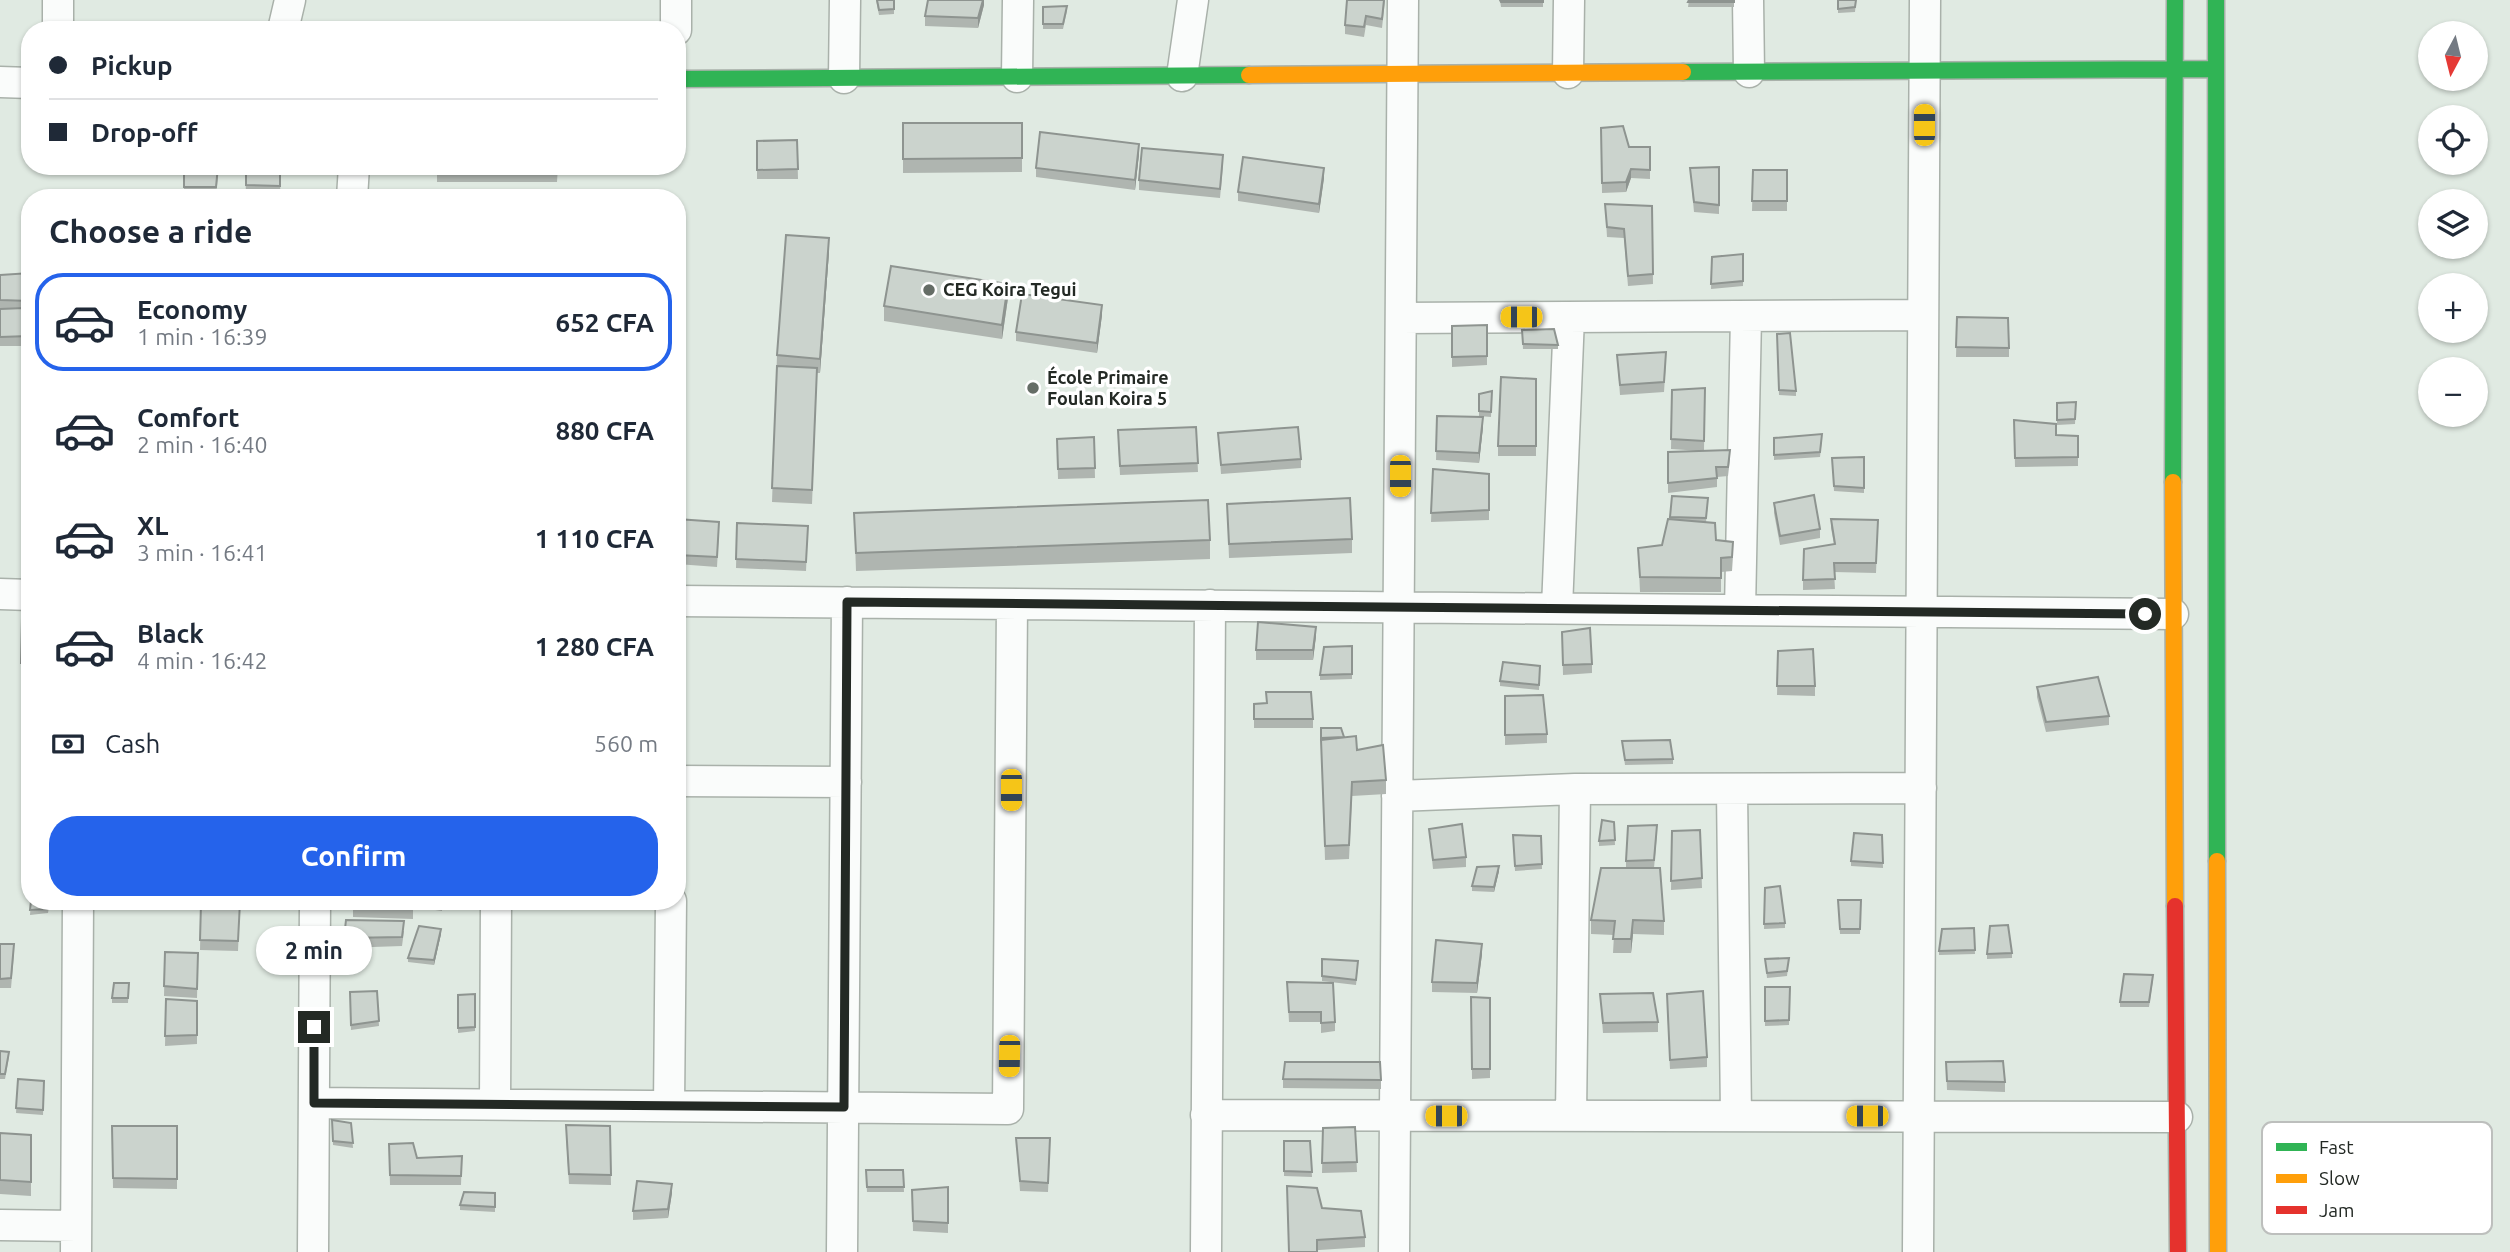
<!DOCTYPE html>
<html lang="en">
<head>
<meta charset="utf-8">
<style>
  :root { --surface:#fff; --page:#f6f6f7; --text:#1f2937; --muted:#747a83; --line:#e0e1e3; --accent:#2563eb }
  body { margin:0; font-family:Ubuntu,sans-serif; background:var(--page); color:var(--text); height:100vh; display:flex; flex-direction:column; font-size:26px; white-space:nowrap }
  * { box-sizing:border-box; margin:0 }
  p { font-size:23px; color:var(--muted) }
  .icon { flex:none; width:38px; height:38px; fill:none; stroke:currentColor; stroke-width:2; stroke-linecap:round; stroke-linejoin:round }
  .map { position:relative; flex:1; overflow:hidden }
  .panel { position:absolute; left:21px; top:189px; width:665px; height:721px; display:flex; flex-direction:column; background:var(--surface); border-radius:28px; box-shadow:0 2px 5px #0004 }
  .panel>* { flex:none }
  .top-card { position:absolute; left:21px; top:21px; width:665px; height:154px; border-radius:28px; box-shadow:0 2px 5px #0004; display:grid; align-content:center; height:154px; padding:0 28px; background:var(--surface) }
  .needle { width:46px; rotate:187deg }
  .fabs { position:absolute; left:2418px; top:21px; display:grid; gap:14px }
  .fabs a { display:grid; place-items:center; width:70px; height:70px; border-radius:50%; background:var(--surface); box-shadow:0 2px 5px #0004; font-size:35px }
  .end { position:absolute; width:32px; height:32px; margin:-16px; border:9px solid #232924; background:#fff; box-shadow:0 0 0 4px #fff }
  .from { border-radius:50% }
  .bubble { position:absolute; height:49px; border-radius:24px; background:var(--surface); box-shadow:0 2px 5px #0004; font-size:23px; font-weight:700; line-height:49px; text-align:center }
  .car { position:absolute; width:21px; height:42px; margin:-21px -10px; border-radius:9px; box-shadow:0 0 5px 2px #0007; background:linear-gradient(#f5c518 24%,#345 0 40%,#f5c518 0 76%,#345 0 86%,#f5c518 0) }
  .top-card b { display:flex; align-items:center; gap:24px; height:66px; font-size:26px }
  .top-card b+b { border-top:2px solid var(--line) }
  .top-card i { width:18px; height:18px; background:var(--text) }
  ul { padding:0; list-style:none }
  li { display:flex; align-items:center; gap:21px; height:98px; margin:0 14px 10px; padding:0 14px; border:4px solid transparent; border-radius:28px }
  li div { flex:1 }
  li b { display:block; font-size:26px }
  li em { font-style:normal; font-weight:700 }
  li.selected { border-color:var(--accent) }
  li>.icon { width:63px; height:63px; stroke-width:1.5 }
  h2 { padding:0 28px; font-size:32px; line-height:84px }
  .pay { display:flex; align-items:center; gap:18px; height:77px; padding:0 28px; font-size:26px }
  .pay p { margin-inline-start:auto }
  .action { display:flex; gap:14px; margin-top:auto; padding:14px 28px }
  .action a { flex:1; height:80px; border-radius:28px; background:var(--accent); color:#fff; font-size:28px; font-weight:700; line-height:80px; text-align:center }
  .map>svg:first-child { display:block }
  .lines { fill:none; stroke-linecap:round; stroke-linejoin:round }
  .street-casing { stroke:#a9b1aa; stroke-width:33 }
  .fast-casing { stroke:#a9b1aa; stroke-width:19 }
  .slow-casing { stroke:#a9b1aa; stroke-width:19 }
  .jam-casing { stroke:#a9b1aa; stroke-width:19 }
  .street { stroke:#fafcfb; stroke-width:30 }
  .fast { stroke:#30b455; stroke-width:16 }
  .slow { stroke:#ff9f0a; stroke-width:16 }
  .jam { stroke:#e5322d; stroke-width:16 }
  .wall { fill:#afb5b0 }
  .shaded-wall { fill:#8e9490 }
  .building { fill:#cbd3cd; stroke:#8e9490; stroke-width:2 }
  .route { stroke:#232924; stroke-width:9 }
  .poi-dot { fill:#656d66; stroke:#fff; stroke-width:2.5 }
  .labels { text-anchor:middle; stroke-width:7; stroke-linejoin:round; paint-order:stroke }
  .poi-label { font-size:18px; font-weight:bold; fill:#232924; stroke:#fff; text-anchor:start }
  .key { fill:#fff; stroke:#bdbfbd; stroke-width:2 }
  .key-label { font-size:19px; fill:#232924 }
</style>
</head>
<body>
<div class="map">
<svg width="2510" height="1252" viewBox="0 0 2510 1252">
  <rect width="100%" height="100%" fill="#e0eae2"/>
  <g class="lines">
    <g class="street-casing">
      <path id="street" d="M1748 0 1749 72
        M58 30V0
        M283 30 290 0
        M676 30V0
        M1568 73 1569 0
        M1182 76 1193 0
        M1017 77 1018 0
        M844 78 845 0
        M0 82 30 83
        M352 198 354 166
        M1401 318 1923 315
        M0 594 30 595
        M677 601 2173 614
        M1557 608 1569 317
        M1740 610 1746 316
        M677 781 846 782
        M1732 791 1736 1116
        M1397 796 1575 789 1921 788
        M314 1103 1008 1109 1012 604
        M495 1104 496 901
        M669 1106 671 901
        M1206 1115 2177 1117
        M1571 1116 1575 789
        M0 1225 76 1226
        M76 1252 78 901
        M313 1252 315 901
        M842 1252 847 602
        M1206 1252 1210 605
        M1394 1252 1403 0
        M1918 1252 1925 0"/>
    </g>
    <g class="fast-casing">
      <path id="fast" d="M2216 0 2217 861
        M1683 72 2215 69
        M677 79 1249 75
        M2173 482 2175 0"/>
    </g>
    <g class="slow-casing">
      <path id="slow" d="M1249 75 1683 72
        M2173 482 2175 906
        M2217 861 2218 1252"/>
    </g>
    <g class="jam-casing">
      <path id="jam" d="M2175 906 2178 1252"/>
    </g>
    <use href="#street" class="street"/>
    <use href="#fast" class="fast"/>
    <use href="#slow" class="slow"/>
    <use href="#jam" class="jam"/>
  </g>
  <path class="wall" d="M876 0H894V14L879 15Z
    M984 0V5L978 28 925 26V16Z
    M1385 0 1382 28 1366 25 1364 37 1345 34V25Z
    M1500 0H1543V7H1501Z
    M1689 0H1734V7H1688Z
    M1838 0H1856L1855 12 1838 13Z
    M1043 7 1067 11 1063 29H1043Z
    M903 123H1022V172L903 173Z
    M1601 128 1629 147H1650V179L1631 178 1626 192 1602 193Z
    M797 140 798 179H757V141Z
    M1139 154 1135 190 1036 177V168Z
    M1223 165 1220 198 1139 190V180Z
    M184 166H219L216 196 184 197Z
    M245 166H281L280 195 246 194Z
    M437 166H558L557 182H437Z
    M1719 167V214L1694 212 1690 168Z
    M1753 170H1787V211H1752Z
    M1324 178 1319 213 1238 201V192Z
    M1605 204 1652 206 1653 284 1628 286 1624 238 1607 237Z
    M829 252 820 373H817L812 504 772 502 777 355Z
    M1743 254V286L1711 289 1712 257Z
    M30 273V310H24L29 336V346H0V275Z
    M1008 298 1002 339 884 321V306Z
    M1102 315 1097 353 1016 341V332Z
    M1957 317 2009 348V357H1956Z
    M1487 325V365L1452 367V326Z
    M1522 330 1558 345V349H1523Z
    M1777 334 1796 391V396L1779 395Z
    M1617 355 1666 361 1664 392 1620 395Z
    M1536 379V456H1498V446Z
    M1705 388 1704 450 1730 459 1728 476 1717 477V487L1668 493V452L1701 451 1671 449 1672 390Z
    M1492 391 1491 417 1479 416V394Z
    M2076 402 2075 424 2057 425V403Z
    M1437 416 1483 427 1479 463 1436 460Z
    M2014 420 2056 435 2078 436V466L2015 467Z
    M1196 427 1198 472 1120 475 1118 439Z
    M1218 433 1301 459V468L1221 474Z
    M1094 437 1095 478 1058 479 1057 439Z
    M1774 438 1822 439 1820 457 1774 460Z
    M1864 457V493L1834 491 1832 458Z
    M1433 469 1489 474V520L1431 522Z
    M1672 496 1708 503 1706 522 1716 540 1733 556 1732 571 1721 572V592H1640L1638 548 1662 545 1670 519Z
    M1774 503 1820 529V538L1780 545 1774 513Z
    M1227 504 1352 539V553L1229 558Z
    M854 513 1210 540V559L856 571Z
    M677 519 719 531 717 567 677 564Z
    M1831 519 1878 520 1876 573 1834 572 1835 589 1803 590V580L1834 544 1831 528Z
    M737 523 808 526 806 571 736 568Z
    M22 618 30 619V673L21 672Z
    M1562 632 1592 664V673L1563 675Z
    M1316 636 1313 660H1256V650Z
    M1352 646V679L1320 680V675Z
    M1778 651 1815 686V696L1777 695Z
    M1540 666 1539 690 1500 686V681Z
    M2037 687 2109 716V725L2046 732 2037 697Z
    M1266 692 1313 719V728H1254V704L1266 703Z
    M1505 696 1547 734V743L1505 745Z
    M1321 728 1344 738 1357 750 1386 780V794L1352 796 1349 859 1325 860Z
    M1622 741 1673 759V764L1625 765Z
    M1614 822 1615 845 1599 846V841Z
    M1429 829 1466 857V867L1433 869Z
    M1700 830 1702 888 1671 890 1672 831Z
    M1657 834 1654 868 1664 921V935L1633 934 1631 953H1613L1614 935 1591 934V920L1626 868V861Z
    M1513 835 1541 836 1542 869 1515 871Z
    M1882 835 1883 868 1851 866V861Z
    M1499 871 1494 892 1472 891V886Z
    M1765 888 1785 923V928L1764 929Z
    M1838 900H1861L1860 934H1840Z
    M31 901H50L48 913 30 915Z
    M353 901 413 909V919L353 917Z
    M422 901H442V911L422 908Z
    M240 902 238 951 200 950 201 904Z
    M1974 928 1975 954 1939 955V951Z
    M404 931 402 946 344 948V938Z
    M441 934 434 965 408 962V958Z
    M0 944 14 954 11 988H0Z
    M165 952 198 953 197 998 164 996Z
    M2012 953V958L1987 959V954Z
    M1482 954 1477 993 1432 992V982Z
    M1789 958 1787 976 1767 978 1765 959Z
    M1322 959 1358 965 1356 985 1322 981Z
    M2153 980 2149 1007H2120V1002Z
    M1287 982 1335 1022V1031L1321 1033V1022H1289Z
    M129 983 128 1003H112V998Z
    M1765 987H1790L1789 1025 1765 1026Z
    M377 991 379 1026 351 1030 350 992Z
    M475 994V1031L458 1033V995Z
    M1600 994 1658 1022V1032L1603 1033Z
    M1471 997 1490 998V1078L1472 1079Z
    M166 999 197 1001V1044L165 1046Z
    M1667 1004 1707 1057V1067L1670 1069Z
    M0 1051 9 1057 5 1079H0Z
    M1946 1062 2005 1082V1092L1947 1090Z
    M18 1079 44 1081 43 1115 16 1113Z
    M1283 1079 1381 1080V1089L1283 1088Z
    M332 1120 351 1123 353 1148 333 1145Z
    M112 1126H177V1189L113 1188Z
    M610 1126 611 1185 569 1184 566 1135Z
    M1355 1127 1357 1172 1322 1173 1323 1128Z
    M0 1133 31 1135V1196L0 1194Z
    M1016 1138 1050 1147 1048 1192 1020 1191Z
    M1284 1141H1310L1312 1177 1284 1176Z
    M389 1144 417 1158 462 1156 461 1185H390Z
    M903 1170 904 1192H867L866 1175Z
    M948 1187V1233L913 1231 912 1190Z
    M495 1193V1212L460 1210V1205Z
    M672 1193 668 1218 633 1220V1211Z
    M1322 1208 1365 1237V1247L1289 1252Z"/>
  <path class="shaded-wall" d="M983 0H984V5L978 28V18Z
    M1139 144V154L1135 190V180Z
    M1324 168V178L1319 213V204Z
    M1631 169V178L1626 192V182Z
    M829 238V252L820 373V359Z
    M1008 284V298L1002 339V325Z
    M1102 305V315L1097 353V343Z
    M1483 417V427L1479 463V453Z
    M1316 627V636L1313 660V650Z
    M1499 866V871L1494 892V887Z
    M1633 920V934L1631 953V939Z
    M441 929V934L434 965V960Z
    M1482 944V954L1477 993V983Z
    M672 1184V1193L668 1218V1209Z"/>
  <path class="building" d="M877 0H894V9L879 10Z
    M928 0H983L978 18 925 16Z
    M1347 0H1384L1382 19 1366 16 1364 27 1345 25Z
    M1500 0H1543V2H1501Z
    M1689 0H1734V2H1688Z
    M1838 0H1856L1855 7 1838 9Z
    M1067 6 1063 24H1043V7Z
    M903 123H1022V158L903 159Z
    M1623 126 1629 147H1650V170L1631 169 1626 182 1602 183 1601 128Z
    M1040 132 1139 144 1135 180 1036 168Z
    M797 140 798 169 757 170V141Z
    M1142 148 1223 155 1220 189 1139 180Z
    M1243 157 1324 168 1319 204 1238 192Z
    M184 166H218L216 187H184Z
    M246 166H280V186L246 185Z
    M437 166H557V168L437 167Z
    M1719 167V205L1694 202 1690 168Z
    M1753 170H1787V201H1752Z
    M1605 204 1652 206 1653 274 1628 276 1624 229 1607 227Z
    M786 235 829 238 820 359 777 355Z
    M1743 254V281L1711 284 1712 257Z
    M891 266 1008 284 1002 325 884 306Z
    M30 273V301L0 300V275Z
    M1022 294 1102 305 1097 343 1016 332Z
    M24 308 29 336 0 337V309Z
    M1957 317 2008 318 2009 348 1956 347Z
    M1487 325V356L1452 357V326Z
    M1554 329 1558 345 1523 344 1522 330Z
    M1790 333 1796 391 1779 390 1777 334Z
    M1666 352 1664 382 1620 385 1617 355Z
    M777 366 817 368 812 490 772 488Z
    M1501 377 1536 379V446H1498Z
    M1705 388 1704 441 1671 439 1672 390Z
    M1492 391 1491 412 1479 411V394Z
    M2076 402 2075 419 2057 420V403Z
    M1437 416 1483 417 1479 453 1436 451Z
    M2014 420 2056 424V435L2078 436V457L2015 458Z
    M1196 427 1198 463 1120 466 1118 430Z
    M1298 427 1301 459 1221 465 1218 433Z
    M1822 434 1820 452 1774 455V438Z
    M1094 437 1095 468 1058 469 1057 439Z
    M1730 450 1728 467H1716L1717 478 1668 483V452Z
    M1864 457V488L1834 486 1832 458Z
    M1433 469 1489 474V510L1431 513Z
    M1814 495 1820 529 1780 536 1774 503Z
    M1672 496 1708 498 1706 518 1670 517Z
    M1350 498 1352 539 1229 544 1227 504Z
    M1208 500 1210 540 856 553 854 513Z
    M677 519 719 522 717 557 677 555Z
    M1668 519 1715 523 1716 540 1733 542 1732 557 1721 558V578L1640 577 1638 548 1662 545Z
    M1831 519 1878 520 1876 563H1834L1835 579 1803 580 1804 549 1835 544Z
    M737 523 808 526 806 562 736 559Z
    M22 618 30 619V663H21Z
    M1258 622 1316 627 1313 650H1256Z
    M1590 628 1592 664 1563 665 1562 632Z
    M1352 646V674L1320 675 1324 647Z
    M1813 649 1815 686H1777L1778 651Z
    M1503 662 1540 666 1539 685 1500 681Z
    M2098 677 2109 716 2046 722 2037 687Z
    M1266 692H1311L1313 719H1254V704L1267 703Z
    M1543 695 1547 734 1505 735V696Z
    M1321 728H1341L1344 737 1321 738Z
    M1356 736 1357 750 1383 745 1386 780 1352 782 1349 845 1325 846 1321 740Z
    M1670 740 1673 759 1625 760 1622 741Z
    M1602 820 1614 822 1615 840 1599 841Z
    M1462 824 1466 857 1433 860 1429 829Z
    M1657 825 1654 860 1626 861 1628 826Z
    M1700 830 1702 878 1671 881 1672 831Z
    M1854 833 1882 835 1883 863 1851 861Z
    M1513 835 1541 836 1542 864 1515 866Z
    M1499 866 1494 887 1472 886 1477 867Z
    M1601 868H1660L1664 921 1633 920 1631 939H1613L1615 921 1591 920Z
    M1780 886 1785 923 1764 924 1765 888Z
    M1838 900H1861L1860 929H1840Z
    M31 901H49L48 909 30 910Z
    M353 901H412L413 909 353 907Z
    M422 901H442V906L422 903Z
    M240 902 238 941 200 940 201 904Z
    M346 920 404 921 402 937 344 938Z
    M2008 925 2012 953 1987 954 1990 926Z
    M419 926 441 929 434 960 408 958Z
    M1974 928 1975 950 1939 951 1942 929Z
    M1436 940 1482 944 1477 983 1432 982Z
    M0 944H14L11 978 0 979Z
    M165 952 198 953 197 989 164 986Z
    M1789 958 1787 971 1767 973 1765 959Z
    M1322 959 1358 961 1356 980 1322 976Z
    M2124 974 2153 975 2149 1002H2120Z
    M1287 982 1333 983 1335 1022 1321 1023V1012H1289Z
    M114 983H129L128 998H112Z
    M1765 987H1790L1789 1020 1765 1021Z
    M377 991 379 1021 351 1025 350 992Z
    M1703 991 1707 1057 1670 1060 1667 994Z
    M1653 993 1658 1022 1603 1023 1600 994Z
    M475 994V1027L458 1028V995Z
    M1471 997 1490 998V1069H1472Z
    M166 999 197 1001V1035L165 1036Z
    M0 1051 9 1052 5 1074H0Z
    M2003 1061 2005 1082 1947 1081 1946 1062Z
    M1285 1062H1380L1381 1080 1283 1079Z
    M18 1079 44 1081 43 1110 16 1108Z
    M332 1120 351 1123 353 1143 333 1141Z
    M566 1125 610 1126 611 1175 569 1174Z
    M112 1126H177V1179L113 1178Z
    M1355 1127 1357 1162 1322 1163 1323 1128Z
    M0 1133 31 1135V1182L0 1180Z
    M1016 1138H1050L1048 1183 1020 1181Z
    M1284 1141H1310L1312 1172 1284 1171Z
    M413 1143 417 1158 462 1156 461 1176 390 1175 389 1144Z
    M866 1170H903L904 1187H867Z
    M637 1181 672 1184 668 1209 633 1211Z
    M1287 1186 1317 1188 1322 1208 1361 1211 1365 1237 1317 1240V1252H1289Z
    M948 1187V1223L913 1221 912 1190Z
    M464 1192 495 1193V1207L460 1205Z"/>
  <g class="lines">
    <path class="route" d="M314 1027V1103L844 1107 847 602 2145 614"/>
  </g>
  <g class="poi-dot">
    <circle cx="929" cy="290" r="7"/>
    <circle cx="1033" cy="388" r="7"/>
  </g>
  <g class="labels">
    <g class="poi-label">
      <text x="943" y="296">CEG Koira Tegui</text>
      <text x="1047" y="384">École Primaire<tspan x="1047" dy="21">Foulan Koira 5</tspan></text>
    </g>
  </g>
  <rect x="2262" y="1122" width="230" height="112" rx="10" class="key"/>
  <rect x="2276" y="1143" width="31" height="8" fill="#30b455"/>
  <rect x="2276" y="1174" width="31" height="9" fill="#ff9f0a"/>
  <rect x="2276" y="1206" width="31" height="8" fill="#e5322d"/>
  <g class="key-label">
    <text x="2319" y="1154">Fast</text>
    <text x="2319" y="1185">Slow</text>
    <text x="2319" y="1217">Jam</text>
  </g>
</svg>
<div class="fabs">
<a><svg class="needle" viewBox="-14 -14 28 28"><path d="M0-13l5 13h-10z" fill="#e53935"/><path d="M0 13l5-13h-10z" fill="#747a83"/></svg></a>
<a><svg class="icon" aria-label="locate" viewBox="0 0 24 24"><circle cx="12" cy="12" r="6"/><path d="M12 2v4M12 18v4M2 12h4M18 12h4"/></svg></a>
<a><svg class="icon" aria-label="layers" viewBox="0 0 24 24"><path d="M12 4l9 5-9 5-9-5zM3 14l9 5 9-5"/></svg></a>
<a>+</a>
<a>−</a>
</div>
<i class="end from" style="left:2145px;top:614px"></i>
<i class="end" style="left:314px;top:1027px"></i>
<div class="bubble" style="left:256px;top:926px;width:116px">2 min</div>
<i class="car" style="left:1924px;top:125px;rotate:0deg"></i>
<i class="car" style="left:1521px;top:317px;rotate:270deg"></i>
<i class="car" style="left:1400px;top:476px;rotate:180deg"></i>
<i class="car" style="left:1011px;top:790px;rotate:180deg"></i>
<i class="car" style="left:1009px;top:1056px;rotate:181deg"></i>
<i class="car" style="left:1446px;top:1116px;rotate:270deg"></i>
<i class="car" style="left:1867px;top:1116px;rotate:270deg"></i>
<div class="top-card">
<b><i class="from"></i>Pickup</b>
<b><i></i>Drop-off</b>
</div>
<section class="panel">
<h2>Choose a ride</h2>
<ul>
<li class="selected"><svg class="icon" aria-label="car" viewBox="0 0 24 24"><path d="M5 17H2v-5l4-1 3-4h7l3 4 3 1v5h-3M9 17h6M6 11h13"/><circle cx="7" cy="17" r="2"/><circle cx="17" cy="17" r="2"/></svg><div><b>Economy</b><p>1 min · 16:39</p></div><em>652 CFA</em></li>
<li><svg class="icon" aria-label="car" viewBox="0 0 24 24"><path d="M5 17H2v-5l4-1 3-4h7l3 4 3 1v5h-3M9 17h6M6 11h13"/><circle cx="7" cy="17" r="2"/><circle cx="17" cy="17" r="2"/></svg><div><b>Comfort</b><p>2 min · 16:40</p></div><em>880 CFA</em></li>
<li><svg class="icon" aria-label="car" viewBox="0 0 24 24"><path d="M5 17H2v-5l4-1 3-4h7l3 4 3 1v5h-3M9 17h6M6 11h13"/><circle cx="7" cy="17" r="2"/><circle cx="17" cy="17" r="2"/></svg><div><b>XL</b><p>3 min · 16:41</p></div><em>1 110 CFA</em></li>
<li><svg class="icon" aria-label="car" viewBox="0 0 24 24"><path d="M5 17H2v-5l4-1 3-4h7l3 4 3 1v5h-3M9 17h6M6 11h13"/><circle cx="7" cy="17" r="2"/><circle cx="17" cy="17" r="2"/></svg><div><b>Black</b><p>4 min · 16:42</p></div><em>1 280 CFA</em></li>
</ul>
<div class="pay"><svg class="icon" aria-label="cash" viewBox="0 0 24 24"><path d="M3 7h18v10H3z"/><circle cx="12" cy="12" r="2"/></svg>Cash<p>560 m</p></div>
<div class="action"><a>Confirm</a></div>
</section>
</div>
</body>
</html>
